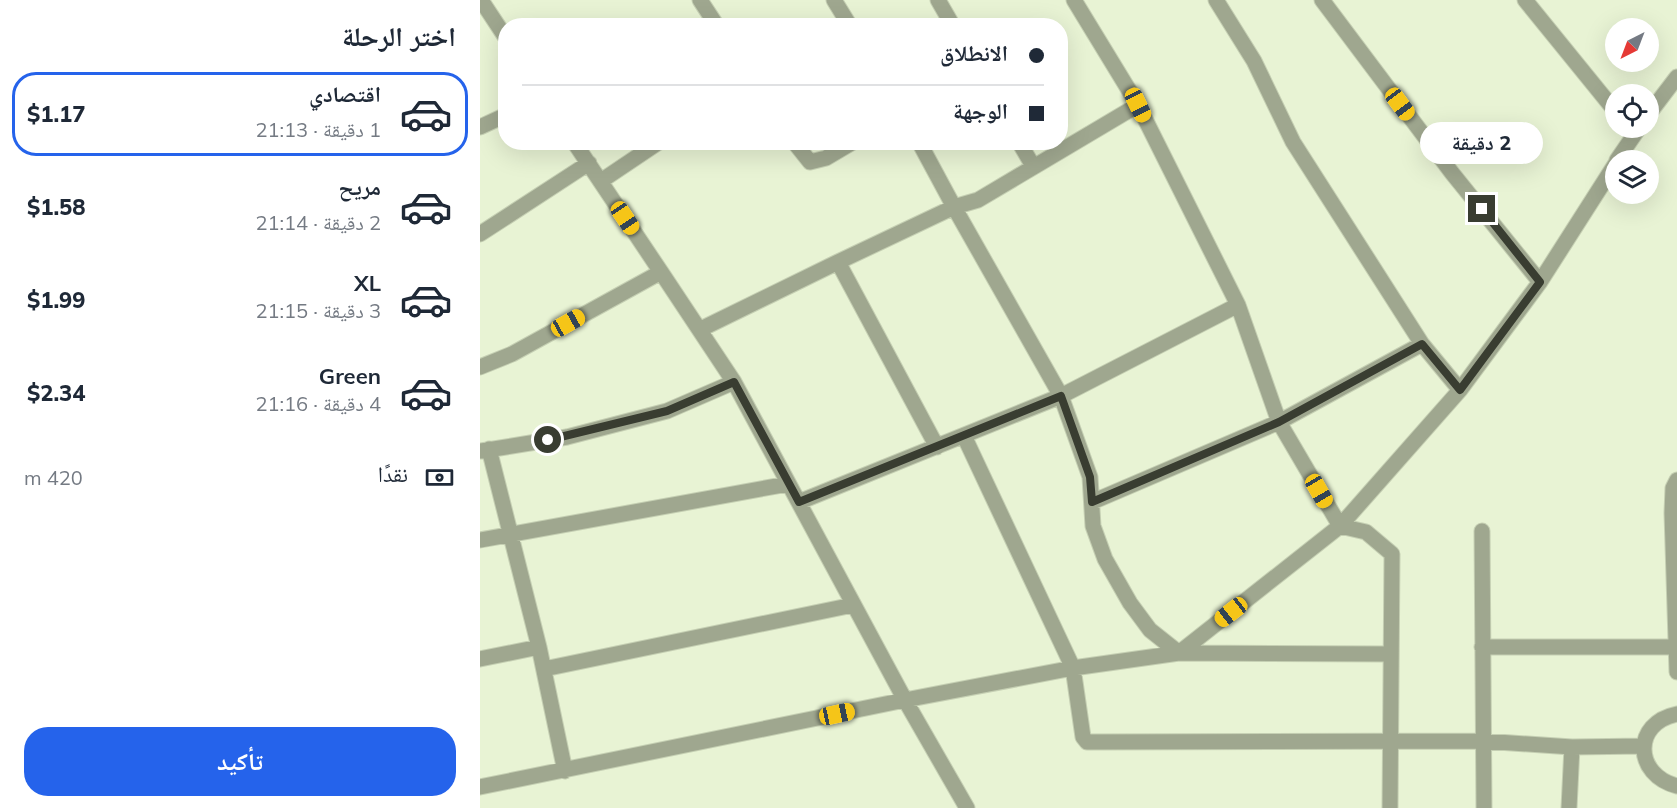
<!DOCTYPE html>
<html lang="ar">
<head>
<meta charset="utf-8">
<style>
  :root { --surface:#fff; --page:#f6f6f7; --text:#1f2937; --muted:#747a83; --line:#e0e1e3; --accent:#2563eb }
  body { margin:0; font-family:Mulish,"Noto Naskh Arabic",sans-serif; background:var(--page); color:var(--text); direction:rtl; height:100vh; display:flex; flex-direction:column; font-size:22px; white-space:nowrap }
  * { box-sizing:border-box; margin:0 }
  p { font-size:20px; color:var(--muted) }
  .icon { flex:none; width:33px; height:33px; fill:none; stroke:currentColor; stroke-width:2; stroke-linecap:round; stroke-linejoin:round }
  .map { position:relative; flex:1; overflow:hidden; direction:ltr }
  .panel { display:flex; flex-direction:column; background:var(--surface); width:480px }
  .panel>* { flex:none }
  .hud { position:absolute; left:18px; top:18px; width:570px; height:132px; border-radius:24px; box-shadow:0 6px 24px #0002; direction:rtl; display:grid; align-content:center; height:132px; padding:0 24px; background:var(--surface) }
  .needle { width:39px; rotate:222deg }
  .buttons { position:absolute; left:1125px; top:18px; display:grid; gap:12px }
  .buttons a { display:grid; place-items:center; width:54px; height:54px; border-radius:50%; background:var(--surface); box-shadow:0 6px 24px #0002; font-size:30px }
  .end { position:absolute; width:27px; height:27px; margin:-14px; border:8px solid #393d31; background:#fff; box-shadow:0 0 0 3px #fff }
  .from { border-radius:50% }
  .bubble { position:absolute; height:42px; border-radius:21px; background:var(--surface); box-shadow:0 6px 24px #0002; font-size:20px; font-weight:800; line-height:42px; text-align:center; direction:rtl }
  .car { position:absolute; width:18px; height:36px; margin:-18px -9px; border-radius:8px; box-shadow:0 0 4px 2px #0007; background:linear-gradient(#f5c518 24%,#345 0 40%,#f5c518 0 76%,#345 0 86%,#f5c518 0) }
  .hud b { display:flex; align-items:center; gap:21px; height:57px; font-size:22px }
  .hud b+b { border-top:2px solid var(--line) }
  .hud i { width:15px; height:15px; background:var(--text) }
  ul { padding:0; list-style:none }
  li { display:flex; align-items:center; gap:18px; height:84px; margin:0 12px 9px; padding:0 12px; border:3px solid transparent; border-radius:24px }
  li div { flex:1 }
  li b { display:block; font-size:22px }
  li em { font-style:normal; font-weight:800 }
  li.active { border-color:var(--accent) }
  li>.icon { width:54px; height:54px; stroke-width:1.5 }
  h2 { padding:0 24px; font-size:27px; line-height:72px }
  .pay { display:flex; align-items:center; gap:15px; height:66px; padding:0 24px; font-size:22px }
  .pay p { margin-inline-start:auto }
  .cta { display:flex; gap:12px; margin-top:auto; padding:12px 24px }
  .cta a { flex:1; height:69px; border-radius:24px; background:var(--accent); color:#fff; font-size:24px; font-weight:800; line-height:69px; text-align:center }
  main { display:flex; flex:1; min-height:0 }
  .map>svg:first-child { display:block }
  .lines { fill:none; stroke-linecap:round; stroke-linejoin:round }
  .minor-casing { stroke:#c5cfb3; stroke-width:17 }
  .minor { stroke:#9fa78f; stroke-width:15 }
  .route { stroke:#393d31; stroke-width:8 }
</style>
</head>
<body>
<main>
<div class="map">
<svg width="1197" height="808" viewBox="0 0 1197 808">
  <rect width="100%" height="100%" fill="#e8f3d4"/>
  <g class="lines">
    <g class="minor-casing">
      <path id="minor" d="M1 0 26 38
        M220 0 237 26
        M354 0 370 26
        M458 0 473 26
        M842 0 972 173 1060 282
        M1045 0 1136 112
        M658 105 498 200 474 207 581 396 610 477 613 526 625 559 650 603 670 630 699 653 910 654
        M1168 115 1197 77
        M0 127 26 115
        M94 142 181 272
        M314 142 330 162 346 158 373 142
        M439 142 474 207 358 262 457 447
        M539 142 553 166
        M1137 160 1159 128
        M121 181 179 142
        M0 234 109 163
        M758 305 799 422 860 526 980 390 1060 282 1136 163
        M221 329 358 262
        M942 344 980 390
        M0 367 32 354 181 272 254 382 425 700 487 808
        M484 436 593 668 603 737 607 742 1003 741 1092 747 1164 746
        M9 449 59 647 85 771
        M1 451 87 437 187 411 254 382
        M1197 480 1193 488 1192 513 1197 672
        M319 502 581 396 758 305 658 105 594 0
        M612 502 799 422 942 344 813 142 774 61 736 0
        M1002 531 1004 808
        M0 540 308 484
        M1002 647H1196
        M0 659 59 647
        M64 669 373 605
        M1197 714C1152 723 1154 775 1197 786
        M0 787 425 700 593 668 699 653 860 526 886 532 912 554 910 808
        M1089 808 1092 747"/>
    </g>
    <use href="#minor" class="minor"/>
  </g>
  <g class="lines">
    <path class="route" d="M68 440 187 411 254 382 319 502 581 396 610 477 612 502 799 422 942 344 980 390 1060 282 1002 209"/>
  </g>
</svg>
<div class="buttons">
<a><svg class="needle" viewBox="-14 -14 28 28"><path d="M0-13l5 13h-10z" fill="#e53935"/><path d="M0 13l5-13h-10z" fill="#747a83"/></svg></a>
<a><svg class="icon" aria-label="locate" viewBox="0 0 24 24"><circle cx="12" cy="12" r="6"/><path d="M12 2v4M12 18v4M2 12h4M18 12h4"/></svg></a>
<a><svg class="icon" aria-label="layers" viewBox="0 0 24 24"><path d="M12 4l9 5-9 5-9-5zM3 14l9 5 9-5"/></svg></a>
</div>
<i class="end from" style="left:68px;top:440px"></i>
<i class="end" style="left:1002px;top:209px"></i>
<div class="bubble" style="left:940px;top:122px;width:123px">2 دقيقة</div>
<i class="car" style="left:920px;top:104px;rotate:143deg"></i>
<i class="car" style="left:658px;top:105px;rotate:154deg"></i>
<i class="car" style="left:145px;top:218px;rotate:146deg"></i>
<i class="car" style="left:88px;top:323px;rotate:61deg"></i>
<i class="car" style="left:839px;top:491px;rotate:150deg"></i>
<i class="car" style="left:751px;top:612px;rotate:232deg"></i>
<i class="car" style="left:357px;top:714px;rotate:78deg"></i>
<div class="hud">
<b><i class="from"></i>الانطلاق</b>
<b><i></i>الوجهة</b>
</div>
</div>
<section class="panel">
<h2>اختر الرحلة</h2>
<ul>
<li class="active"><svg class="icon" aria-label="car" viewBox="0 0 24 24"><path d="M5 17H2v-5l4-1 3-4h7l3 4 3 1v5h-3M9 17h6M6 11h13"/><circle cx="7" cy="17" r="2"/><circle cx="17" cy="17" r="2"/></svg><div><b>اقتصادي</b><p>1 دقيقة · 21:13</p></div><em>$1.17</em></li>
<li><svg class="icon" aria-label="car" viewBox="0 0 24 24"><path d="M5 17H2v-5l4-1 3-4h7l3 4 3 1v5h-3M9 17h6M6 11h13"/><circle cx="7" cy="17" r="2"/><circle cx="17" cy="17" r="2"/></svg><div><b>مريح</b><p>2 دقيقة · 21:14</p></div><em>$1.58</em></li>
<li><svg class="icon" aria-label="car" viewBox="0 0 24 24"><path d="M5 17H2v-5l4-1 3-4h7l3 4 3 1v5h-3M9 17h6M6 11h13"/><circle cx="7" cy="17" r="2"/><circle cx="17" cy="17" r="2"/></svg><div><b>XL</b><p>3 دقيقة · 21:15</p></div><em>$1.99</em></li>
<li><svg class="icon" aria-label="car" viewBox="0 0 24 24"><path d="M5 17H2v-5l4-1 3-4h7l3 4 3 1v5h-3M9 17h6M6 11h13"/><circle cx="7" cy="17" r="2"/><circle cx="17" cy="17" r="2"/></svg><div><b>Green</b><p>4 دقيقة · 21:16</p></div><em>$2.34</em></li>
</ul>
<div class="pay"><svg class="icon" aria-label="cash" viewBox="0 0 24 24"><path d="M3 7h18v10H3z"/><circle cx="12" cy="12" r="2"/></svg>نقدًا<p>420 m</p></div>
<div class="cta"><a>تأكيد</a></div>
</section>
</main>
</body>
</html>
